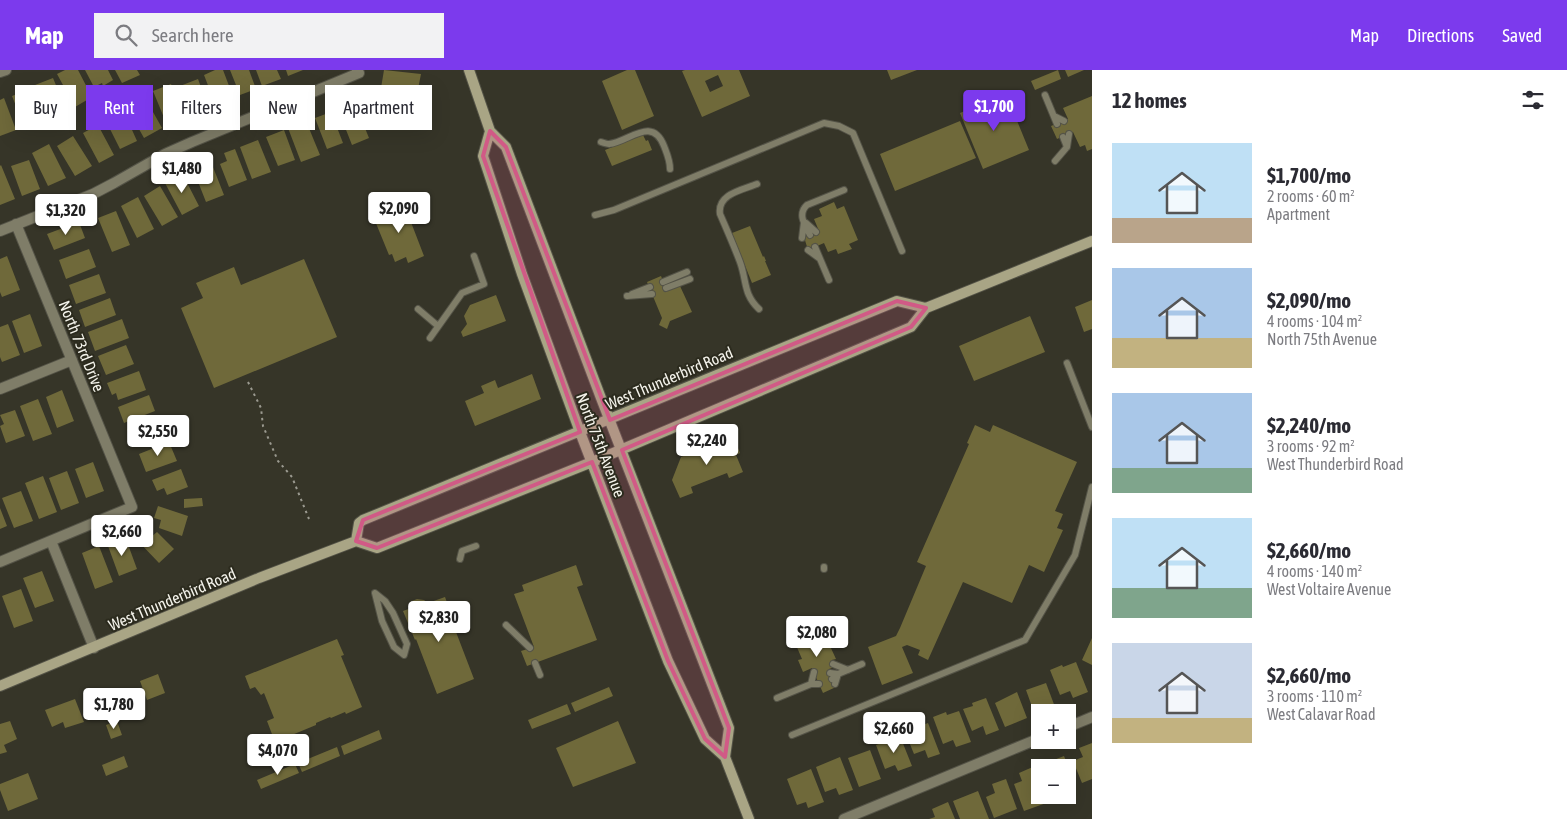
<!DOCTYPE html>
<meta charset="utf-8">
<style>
body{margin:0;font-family:"Asap Condensed",sans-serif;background:#f2f2f3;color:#2b2b33;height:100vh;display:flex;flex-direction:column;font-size:19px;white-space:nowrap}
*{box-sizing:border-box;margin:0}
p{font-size:16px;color:#7c7c81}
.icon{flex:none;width:28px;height:28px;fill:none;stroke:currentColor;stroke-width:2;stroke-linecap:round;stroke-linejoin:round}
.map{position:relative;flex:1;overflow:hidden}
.panel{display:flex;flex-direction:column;background:#fff;width:475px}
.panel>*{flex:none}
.banner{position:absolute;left:15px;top:15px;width:475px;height:45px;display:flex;gap:10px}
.buttons{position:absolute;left:1031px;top:634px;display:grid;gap:10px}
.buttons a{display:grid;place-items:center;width:45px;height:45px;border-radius:0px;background:#fff;box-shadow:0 5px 20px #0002;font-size:25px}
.price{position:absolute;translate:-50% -42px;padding:0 11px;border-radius:5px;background:#fff;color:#222;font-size:16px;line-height:32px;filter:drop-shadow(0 1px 2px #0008)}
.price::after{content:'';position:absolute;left:50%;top:30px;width:15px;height:11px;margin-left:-8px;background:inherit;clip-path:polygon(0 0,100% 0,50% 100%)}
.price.active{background:#7c3aed;color:#fff}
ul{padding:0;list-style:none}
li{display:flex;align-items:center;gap:15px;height:125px;padding:0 20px}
li span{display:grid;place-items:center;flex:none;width:140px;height:100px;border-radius:0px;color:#555}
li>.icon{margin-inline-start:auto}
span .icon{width:60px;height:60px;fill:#fffc;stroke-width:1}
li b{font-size:21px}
h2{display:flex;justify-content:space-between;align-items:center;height:60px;padding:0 20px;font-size:21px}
.tag{padding:0 18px;border-radius:0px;background:#fff;box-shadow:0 5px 20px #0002;font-size:18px;line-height:45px}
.tag.active{background:#7c3aed;color:#fff}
header{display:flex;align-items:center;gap:30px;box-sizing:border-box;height:70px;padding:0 25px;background:#7c3aed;color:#fff}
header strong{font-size:24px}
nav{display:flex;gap:28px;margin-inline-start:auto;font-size:18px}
.search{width:350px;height:45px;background:#f2f2f3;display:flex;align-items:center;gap:12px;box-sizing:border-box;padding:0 18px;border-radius:0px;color:#7c7c81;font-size:19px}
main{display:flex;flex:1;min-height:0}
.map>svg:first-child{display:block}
.building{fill:#6f693a;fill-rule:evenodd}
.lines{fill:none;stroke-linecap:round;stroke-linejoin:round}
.service-casing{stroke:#545347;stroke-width:8}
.minor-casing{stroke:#545347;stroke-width:12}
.secondary-casing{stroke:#545347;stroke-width:12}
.path{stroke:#9b9a90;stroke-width:2;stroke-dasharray:2.5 4;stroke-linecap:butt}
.service{stroke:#7f7d68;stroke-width:6}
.minor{stroke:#7f7d68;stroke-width:10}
.secondary{stroke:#a9a585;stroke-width:10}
.marked{fill:#d15a86;fill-opacity:0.2;stroke:#d15a86;stroke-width:4;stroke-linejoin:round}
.labels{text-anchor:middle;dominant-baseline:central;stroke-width:4;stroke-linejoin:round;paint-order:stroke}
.street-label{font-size:16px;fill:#f4f3eb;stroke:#2c2b1e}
</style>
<header>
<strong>Map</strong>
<div class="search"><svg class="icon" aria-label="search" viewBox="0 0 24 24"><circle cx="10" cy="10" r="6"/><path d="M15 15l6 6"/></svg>Search here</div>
<nav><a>Map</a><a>Directions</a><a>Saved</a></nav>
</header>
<main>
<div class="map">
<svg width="1092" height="749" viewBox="0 0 1092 749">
<rect width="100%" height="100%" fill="#363528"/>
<path class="building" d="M65,0H78L92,27L75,37L57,4Z
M85,0H108L113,10L103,16L102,13L94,17Z
M115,0H137L140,5L122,13Z
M215,0H223L234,29L216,36L204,5Z
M230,0H249L256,19L240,25Z
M256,0H277L281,9L262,16Z
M286,0H303L288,6Z
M384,0L421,4L417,24L381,18Z
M627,0H635L654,46L622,60L602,11Z
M685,0H739L750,26L702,47L682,1ZM718,5L723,16L710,22L705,11Z
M887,0H917L891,10Z
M1058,0L1061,9L1035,20L1031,11Z
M1065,0H1084L1068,7Z
M53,8L65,37L56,41L54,38L46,41L35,15Z
M198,9L209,39L197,43L194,36L188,39L180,16Z
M171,14L184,48L167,55L153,21Z
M30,19L40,44L22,51L12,26Z
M376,22L408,40L399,57L367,40Z
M1006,24L1029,80L983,99L960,43Z
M144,26L162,58L144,68L126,36Z
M1092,26V79L1087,81L1085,75L1080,77L1073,62L1057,69L1051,56L1068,49L1063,38Z
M4,28L16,60L0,66V30Z
M356,36L369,68L352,75L339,42Z
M124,42L137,71L120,79L106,51Z
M331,42L343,73L327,79L315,48Z
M306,51L320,85L301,92L288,58Z
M960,51L976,88L895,121L880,84Z
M98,55L114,85L99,93L83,63Z
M284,60L295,90L278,96L266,67Z
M643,65L646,71L648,70L652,80L612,96L605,80Z
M73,66L92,96L75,106L57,76Z
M258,70L271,102L252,109L240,77Z
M49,74L66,108L48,116L32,83Z
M235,79L247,110L229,117L220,94L227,91L224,83Z
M29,90L40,119L22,126L11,96Z
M211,92L224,125L206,132L193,99Z
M1,95L15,129L0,135V96Z
M182,103L199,136L182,145L165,113Z
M160,116L178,147L162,156L144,126Z
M138,127L154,159L137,168L121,136Z
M834,132L837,139L844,136L858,170L849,174L852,179L838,184L836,179L828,182L824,173L808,180L804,167L819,161L814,149L822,146L819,139Z
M404,134L424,186L408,193L406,187L395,192L392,184L389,185L373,146Z
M116,141L130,175L112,182L98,148Z
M79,152L85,168L54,180L47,164Z
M750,156L763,187L764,186L766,191H765L771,205L752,213L732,163Z
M89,179L96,197L66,209L59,190Z
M7,186L20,220L2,227L0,222V189Z
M304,189L337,267L214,318L181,238L203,228L196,213L234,197L241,215Z
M99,204L106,223L76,234L69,215Z
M661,206L667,221L680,216L692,242L670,251L667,259L659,255L662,248L647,212Z
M496,225L506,251L463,267L461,262L467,254L464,246L470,235Z
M110,228L116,245L85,257L79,240Z
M1092,230V259L1084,262L1075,237Z
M30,244L42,276L24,283L12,251Z
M1030,246L1045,282L974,311L959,276Z
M122,249L129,268L95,281L88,262Z
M8,254L20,285L2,292L0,287V257Z
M126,275L134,294L106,305L98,286Z
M139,301L146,320L118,330L116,323L112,325L107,313Z
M532,304L541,329L475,356L465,331L484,323L481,316L495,310L498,318Z
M62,320L74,351L57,358L46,327Z
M149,325L155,341L124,353L118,337Z
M38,329L52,364L33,371L20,336Z
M15,340L25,366L6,373L0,356L4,354L0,345Z
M162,345L169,364L134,377L127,359Z
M975,355L990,362L993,355L1077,392L1055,441L1063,444L1057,458L1063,460L1044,502L1029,495L1012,533L963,512L928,590L918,585L920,580L907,575L902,577L913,603L882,615L868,577L896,566L900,558L926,496L917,492L969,374L967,373Z
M730,367L733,375L736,373L740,383L736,385L743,402L729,408L727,403L691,417L693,423L680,428L672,410L681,387Z
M169,372L177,391L146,402L139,384Z
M93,392L104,421L86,428L75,399Z
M181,399L188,417L167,425L164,418L157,421L152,410Z
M67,401L79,433L61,440L49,408Z
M43,406L57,442L39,449L25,413Z
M21,421L33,451L14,458L2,428Z
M202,428L203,436L184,438V429Z
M158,436L188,446L182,466L159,458L161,450L154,448Z
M0,438L7,456L0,459Z
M146,462L151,467L157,462L174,479L159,493L137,470Z
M126,469L137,499L119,506L108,476Z
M99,476L113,512L95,519L82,483Z
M576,495L583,515L577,517L597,570L527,596L521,581L534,577L514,524L524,521L522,515Z
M42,501L54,531L35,538L23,508Z
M21,519L33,551L14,558L2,526Z
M445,527L452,546L454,545L461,560L456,562L474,609L437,624L416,569L415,570L403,541L414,537L412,531L417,529L424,530L428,533Z
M818,558L827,577L830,576L836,589L832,590L835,597L829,599L836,617L823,623L812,598L803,602L798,590L802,589L793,568Z
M1092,568V595L1082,590Z
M337,569L344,585L341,586L362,637L346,644L345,642L331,648L330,647L316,653V655L275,672L267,651L274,648L264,623L261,625L255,617L250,619L245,606Z
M1076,592L1088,622L1073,628L1070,621L1060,625L1050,600L1062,595L1063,597Z
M158,604L165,623L147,630L140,611Z
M1046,613L1055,637L1035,645L1026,620Z
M609,617L613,626L575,642L571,633Z
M1017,622L1027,648L1005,657L995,633Z
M986,628L999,660L986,665L983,656L972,661L963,639L973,636L972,633Z
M75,629L84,652L65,658L63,652L52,657L45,640Z
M567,634L571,644L532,659L528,650Z
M959,641L971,672L956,677L953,670L943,674L933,647L946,642L947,645Z
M10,651L17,669L4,675L7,682L0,684V654Z
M117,651L122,665L111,669L106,655Z
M618,651L636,693L573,717L556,678Z
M928,653L940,684L928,688L925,680L914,684L905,662Z
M379,660L382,669L344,685L341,676Z
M900,666L912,696L898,701L895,695L885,699L876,675Z
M1092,673V709L1082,713L1073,691L1083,687L1079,678Z
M337,677L340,686L302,702L298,693Z
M870,680L881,709L859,717L848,688Z
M124,686L128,697L106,706L102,695Z
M1064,686L1075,714L1068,717V698H1042L1041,695Z
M840,687L853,720L839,725L836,718L825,722L816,697Z
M295,694L299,703L261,719L257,710Z
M1035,696L1040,709V725H1046L1049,732L1024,741L1014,714L1022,711L1019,703Z
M811,699L824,732L808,738L806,732L797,735L787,709Z
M28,703L38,729L8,741L0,720V714Z
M1006,709L1017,739L994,748L986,727L995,723L992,714Z
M978,721L989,749H960L953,731Z
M948,732L955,749H929L935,747L932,739Z"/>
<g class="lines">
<defs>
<path id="service" d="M1045,25L1057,54
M1054,46L1064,51
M601,72C604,73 607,74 609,74C629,72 652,45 664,76C667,84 670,90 670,99
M1067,77L1069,64
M1055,91L1067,77L1063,67
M757,114C742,120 717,124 720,144C727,160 734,176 740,192C747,211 743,224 759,239
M595,145L614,140L824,53L839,56L853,63L902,181
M806,153L816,162
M810,165C805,155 797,144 807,135L844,120
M802,168L804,152
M815,177L829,210
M808,180L819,188
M663,212L687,202
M666,218L690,209
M632,224L650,217
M627,226L652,224
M418,239L438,256
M430,268L462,223L484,214L474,186
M1067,293L1092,357
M460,489L462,481L476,476
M824,499V497
M375,523L385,531L393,543L407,574L404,585L394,577L382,551Z
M506,555L530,578
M535,593L540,605
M833,594L848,600
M830,603L838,604L835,614
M832,609L838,604L862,594
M811,614L814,602
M777,628L811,614H819
M792,665L1025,570L1075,485L1092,417"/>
<path id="minor" d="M0,2L6,0
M0,161L93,124L114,113L165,84L192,72L359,3L357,0
M0,319L72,290
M51,471L94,578
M0,492L132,437L16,154
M1068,657L1092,647
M844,749L1040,668"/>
<path id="secondary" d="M469,0L490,61L506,77L601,328L729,658L725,687
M490,61L483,86L522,204L580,362L668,591L705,669L725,687L749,749
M356,471L359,453L363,450L897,231L926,238
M0,616L259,508L356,471L377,478L592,392L911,257L926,238L1092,171"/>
</defs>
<use href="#service" class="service-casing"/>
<use href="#minor" class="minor-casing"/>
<use href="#secondary" class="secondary-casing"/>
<path class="path" d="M248,312L261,338L263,356L278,391L292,407L309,449"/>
<use href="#service" class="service"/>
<use href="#minor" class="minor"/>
<use href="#secondary" class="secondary"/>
</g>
<path class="marked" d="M490,61L506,77L610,350L897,231L926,238L911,257L622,380L729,658L725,687L705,669L668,591L592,392L377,478L356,471L363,450L580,362L483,86Z"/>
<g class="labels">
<g class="street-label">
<text transform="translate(82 276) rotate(68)">North 73rd Drive</text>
<text transform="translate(669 308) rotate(-23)">West Thunderbird Road</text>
<text transform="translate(601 375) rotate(69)">North 75th Avenue</text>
<text transform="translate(172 529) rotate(-23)">West Thunderbird Road</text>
</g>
</g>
</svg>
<div class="buttons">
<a>+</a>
<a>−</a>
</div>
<b class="price active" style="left:994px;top:62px">$1,700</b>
<b class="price" style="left:182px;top:124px">$1,480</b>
<b class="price" style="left:399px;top:164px">$2,090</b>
<b class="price" style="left:66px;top:166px">$1,320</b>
<b class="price" style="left:158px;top:387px">$2,550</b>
<b class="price" style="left:707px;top:396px">$2,240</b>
<b class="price" style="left:122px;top:487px">$2,660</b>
<b class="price" style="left:439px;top:573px">$2,830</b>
<b class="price" style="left:817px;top:588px">$2,080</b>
<b class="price" style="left:114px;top:660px">$1,780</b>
<b class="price" style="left:894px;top:684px">$2,660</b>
<b class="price" style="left:278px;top:706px">$4,070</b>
<div class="banner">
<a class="tag">Buy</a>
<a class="tag active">Rent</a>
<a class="tag">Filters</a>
<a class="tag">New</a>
<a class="tag">Apartment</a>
</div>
</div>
<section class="panel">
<h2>12 homes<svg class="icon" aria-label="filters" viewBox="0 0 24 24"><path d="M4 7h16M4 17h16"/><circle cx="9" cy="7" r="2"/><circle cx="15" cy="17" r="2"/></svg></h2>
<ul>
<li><span style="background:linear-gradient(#bfe0f5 75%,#b9a48a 0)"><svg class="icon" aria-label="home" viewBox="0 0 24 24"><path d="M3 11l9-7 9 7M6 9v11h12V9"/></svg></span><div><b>$1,700/mo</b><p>2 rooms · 60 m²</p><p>Apartment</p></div></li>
<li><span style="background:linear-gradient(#a9c7e8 70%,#c2b280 0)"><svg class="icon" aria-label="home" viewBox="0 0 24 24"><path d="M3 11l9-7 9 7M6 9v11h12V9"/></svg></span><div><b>$2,090/mo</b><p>4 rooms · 104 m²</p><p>North 75th Avenue</p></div></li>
<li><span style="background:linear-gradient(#a9c7e8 75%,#7fa58c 0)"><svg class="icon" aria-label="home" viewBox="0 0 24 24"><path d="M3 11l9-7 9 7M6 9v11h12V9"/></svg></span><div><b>$2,240/mo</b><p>3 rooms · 92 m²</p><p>West Thunderbird Road</p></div></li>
<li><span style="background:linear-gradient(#bfe0f5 70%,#7fa58c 0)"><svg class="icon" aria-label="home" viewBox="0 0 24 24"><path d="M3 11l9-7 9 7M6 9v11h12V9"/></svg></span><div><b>$2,660/mo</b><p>4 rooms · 140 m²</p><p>West Voltaire Avenue</p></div></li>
<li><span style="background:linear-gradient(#c9d6e8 75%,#c2b280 0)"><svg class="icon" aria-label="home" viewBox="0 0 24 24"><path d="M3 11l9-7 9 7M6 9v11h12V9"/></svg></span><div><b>$2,660/mo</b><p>3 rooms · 110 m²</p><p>West Calavar Road</p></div></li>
</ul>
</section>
</main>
